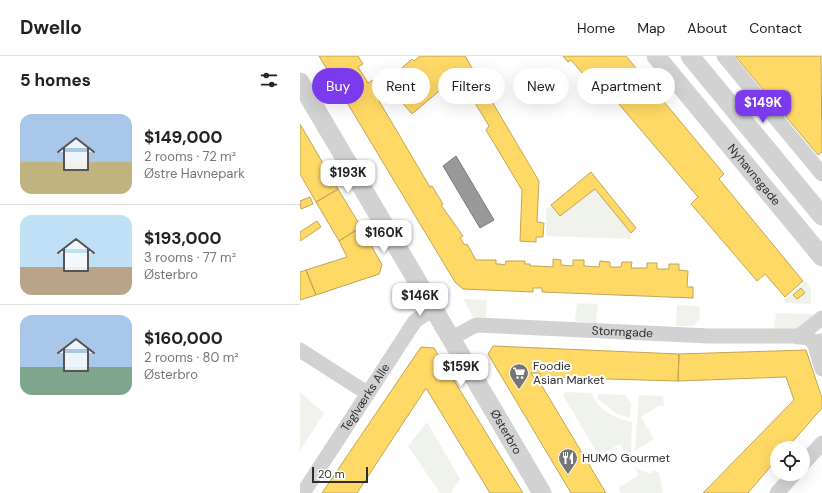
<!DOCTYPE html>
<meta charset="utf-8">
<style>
body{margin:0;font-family:"DM Sans",sans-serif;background:#f2f2f2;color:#202124;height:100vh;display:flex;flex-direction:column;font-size:15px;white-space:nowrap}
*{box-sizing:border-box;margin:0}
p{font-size:13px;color:#757577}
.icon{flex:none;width:22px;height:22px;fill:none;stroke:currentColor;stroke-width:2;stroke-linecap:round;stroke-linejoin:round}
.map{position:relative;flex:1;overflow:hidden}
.sheet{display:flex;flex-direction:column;background:#fff;width:300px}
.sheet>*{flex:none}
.banner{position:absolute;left:12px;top:12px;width:380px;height:36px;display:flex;gap:8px}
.buttons{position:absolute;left:470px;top:385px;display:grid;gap:8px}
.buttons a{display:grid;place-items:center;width:40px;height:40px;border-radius:50%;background:#fff;box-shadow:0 4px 16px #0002;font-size:20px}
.scale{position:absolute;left:12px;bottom:10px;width:56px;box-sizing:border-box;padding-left:4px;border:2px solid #2d2d2d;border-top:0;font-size:11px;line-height:14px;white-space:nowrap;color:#2d2d2d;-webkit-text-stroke:3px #fff;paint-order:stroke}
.price{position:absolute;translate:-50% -34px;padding:0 9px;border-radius:8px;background:#fff;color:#222;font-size:13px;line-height:26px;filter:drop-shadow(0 1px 2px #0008)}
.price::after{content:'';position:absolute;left:50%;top:24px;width:12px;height:9px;margin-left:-6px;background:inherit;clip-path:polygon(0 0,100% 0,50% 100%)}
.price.selected{background:#7c3aed;color:#fff}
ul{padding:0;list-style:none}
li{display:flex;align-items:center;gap:12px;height:100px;padding:0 20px}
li+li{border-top:1px solid #e0e0e0}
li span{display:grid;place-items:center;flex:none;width:112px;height:80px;border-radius:12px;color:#555}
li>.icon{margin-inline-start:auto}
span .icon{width:48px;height:48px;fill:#fffc;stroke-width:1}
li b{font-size:17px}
h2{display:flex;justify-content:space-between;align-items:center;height:48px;padding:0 20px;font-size:17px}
.pill{padding:0 14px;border-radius:18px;background:#fff;box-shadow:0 4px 16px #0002;font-size:14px;line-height:36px}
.pill.selected{background:#7c3aed;color:#fff}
header{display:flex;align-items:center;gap:24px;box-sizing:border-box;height:56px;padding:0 20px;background:#fff;border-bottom:1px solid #e0e0e0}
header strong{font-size:19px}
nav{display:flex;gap:22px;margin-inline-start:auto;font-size:14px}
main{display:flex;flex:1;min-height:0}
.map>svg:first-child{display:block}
.green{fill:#f0f3eb}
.homes{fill:#ffd966;stroke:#c0a555}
.industry{fill:#999;stroke:#797979}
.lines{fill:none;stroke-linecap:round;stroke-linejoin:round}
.minor{stroke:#d2d2d2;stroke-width:15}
.tertiary{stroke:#d2d2d2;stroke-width:19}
.labels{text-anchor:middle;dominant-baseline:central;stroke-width:4;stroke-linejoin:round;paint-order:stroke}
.street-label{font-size:12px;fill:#2d2d2d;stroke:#fff}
.poi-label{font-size:12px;fill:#2d2d2d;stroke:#fff;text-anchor:start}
</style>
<header>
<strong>Dwello</strong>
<nav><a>Home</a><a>Map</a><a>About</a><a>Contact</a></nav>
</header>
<main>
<section class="sheet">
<h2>5 homes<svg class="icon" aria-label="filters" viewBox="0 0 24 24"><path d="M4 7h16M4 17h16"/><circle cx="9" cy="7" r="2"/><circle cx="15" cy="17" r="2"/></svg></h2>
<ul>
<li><span style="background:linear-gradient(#a9c7e8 60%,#c2b280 0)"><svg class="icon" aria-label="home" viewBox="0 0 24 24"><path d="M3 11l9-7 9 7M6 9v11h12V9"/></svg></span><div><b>$149,000</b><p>2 rooms · 72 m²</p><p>Østre Havnepark</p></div></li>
<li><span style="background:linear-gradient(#bfe0f5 65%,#b9a48a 0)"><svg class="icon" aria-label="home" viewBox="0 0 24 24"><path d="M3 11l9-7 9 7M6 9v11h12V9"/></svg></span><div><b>$193,000</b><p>3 rooms · 77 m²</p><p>Østerbro</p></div></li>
<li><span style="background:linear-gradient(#a9c7e8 65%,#7fa58c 0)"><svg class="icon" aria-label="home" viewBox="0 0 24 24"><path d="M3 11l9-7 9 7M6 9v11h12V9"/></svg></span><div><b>$160,000</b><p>2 rooms · 80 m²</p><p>Østerbro</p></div></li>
</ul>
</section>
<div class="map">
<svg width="522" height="437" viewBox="0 0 522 437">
<rect width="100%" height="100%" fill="#fff"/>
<path class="green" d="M295,133L331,177V183L246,180V153L251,149L260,160Z
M506,225L511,234V248L486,247L484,244Z
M163,243L187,244L186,262L173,261Z
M277,247L298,248L296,267L275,265Z
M377,249L399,250L400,261L394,270H376Z
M476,257L513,258C506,274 488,275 474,275Z
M0,336L24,357L0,395Z
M265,336L292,337C296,353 316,363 332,366L331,396L326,399L320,388L299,400L263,339Z
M298,338L325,339L331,347L330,362L317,358L298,343Z
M339,339L363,340L364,350H359L341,361L354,383L335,395Z
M127,366L160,423L151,437H140L108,390Z
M335,412L351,418L352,414L359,416L363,437H321L318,432L339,419Z"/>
<path class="homes" d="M19,0H58L63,8L58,11L68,27L73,24L84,43L79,45L130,131L132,130L143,148L141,149L163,180L160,182L165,189L167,188L176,204H196V208H200L205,209L206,205H225V208H230V210H237L253,211V203L261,204V209L273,210V204H284V210L299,211L300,205L310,206V211H321L322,206H332L331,212H347V207H357V213H369V208H379V214L388,215L387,231H393V242L242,236V232H233V236L163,233L155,226Z
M120,0H165L239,125L237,166L244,167L243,181H236V186L220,185L222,134L186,74L189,70L158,19L112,58L85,27L112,3L114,5Z
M263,0H326L424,118L419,123L503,225L485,241L465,218L457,225L391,148L398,141L295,20L289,25L271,4L268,6Z
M435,0H521L522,96L518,99Z
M0,68L38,133L16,146L0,118Z
M291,116L336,172L331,177L295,133L260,160L251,149Z
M38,133L61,171L39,185L16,146Z
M10,141L13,148L1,153L0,145Z
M17,165L21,171L0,185V176Z
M61,171L82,209L79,218L16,239L6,214L47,201L39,185Z
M6,214L16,239L0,244V216Z
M501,232L505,237L497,243L493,239Z
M193,290L379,298L378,325L240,321V317H231L237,327L239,325L306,437H271L188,298Z
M121,291L134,292L223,437H190L126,332L57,437H22Z
M506,294L522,342V352L487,392H477V403L448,437H403L494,344L486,321L378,325L379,298Z"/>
<path class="industry" d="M156,100L194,164L180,172L143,110Z"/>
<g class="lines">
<g class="minor">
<path d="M424,0L522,118"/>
<path d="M498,281L522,262"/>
<path id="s1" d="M150,283L176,269L409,280H496L508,282L514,286L522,285"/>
<path d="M514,286L522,313"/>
<path d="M0,294L67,337"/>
<path d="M503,408L522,387"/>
<path id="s2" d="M3,437L115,265L133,253"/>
<path d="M477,437L494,418"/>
</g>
<g class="tertiary">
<path id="s3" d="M356,0L522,201"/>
<path d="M390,0L522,160"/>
<path id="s4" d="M0,26L242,437"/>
</g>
</g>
<defs>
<symbol id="supermarket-pin" viewBox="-11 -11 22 30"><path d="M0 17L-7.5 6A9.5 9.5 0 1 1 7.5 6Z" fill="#767676" stroke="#fff"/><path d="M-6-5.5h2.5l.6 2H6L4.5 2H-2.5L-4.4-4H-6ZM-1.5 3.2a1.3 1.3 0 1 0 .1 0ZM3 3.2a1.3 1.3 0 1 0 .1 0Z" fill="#fff"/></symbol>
<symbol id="restaurant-pin" viewBox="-11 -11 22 30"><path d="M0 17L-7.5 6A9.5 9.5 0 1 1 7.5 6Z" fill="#767676" stroke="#fff"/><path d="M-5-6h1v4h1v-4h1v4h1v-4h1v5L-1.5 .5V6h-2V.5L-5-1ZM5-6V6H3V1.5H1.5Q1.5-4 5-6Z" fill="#fff"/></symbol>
</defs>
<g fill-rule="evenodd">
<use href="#supermarket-pin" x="208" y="306" width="22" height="30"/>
<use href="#restaurant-pin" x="257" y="391" width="22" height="30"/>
</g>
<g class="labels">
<g class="street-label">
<text stroke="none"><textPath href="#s3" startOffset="154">Nyhavnsgade</textPath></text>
<text stroke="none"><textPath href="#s1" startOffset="176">Stormgade</textPath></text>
<text stroke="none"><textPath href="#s2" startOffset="114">Teglværks Alle</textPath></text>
<text stroke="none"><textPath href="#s4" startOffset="406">Østerbro</textPath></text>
</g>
<g class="poi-label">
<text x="233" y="310">Foodie<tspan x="233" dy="14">Asian Market</tspan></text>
<text x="282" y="402">HUMO Gourmet</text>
</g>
</g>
</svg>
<div class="buttons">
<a><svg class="icon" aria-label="locate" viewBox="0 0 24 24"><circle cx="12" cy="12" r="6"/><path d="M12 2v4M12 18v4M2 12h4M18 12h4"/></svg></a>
</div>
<div class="scale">20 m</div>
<b class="price selected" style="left:463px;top:68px">$149K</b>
<b class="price" style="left:48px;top:138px">$193K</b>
<b class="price" style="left:84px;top:198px">$160K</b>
<b class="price" style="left:120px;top:261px">$146K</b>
<b class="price" style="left:161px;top:332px">$159K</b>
<div class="banner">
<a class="pill selected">Buy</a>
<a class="pill">Rent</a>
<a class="pill">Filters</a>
<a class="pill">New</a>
<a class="pill">Apartment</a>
</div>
</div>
</main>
